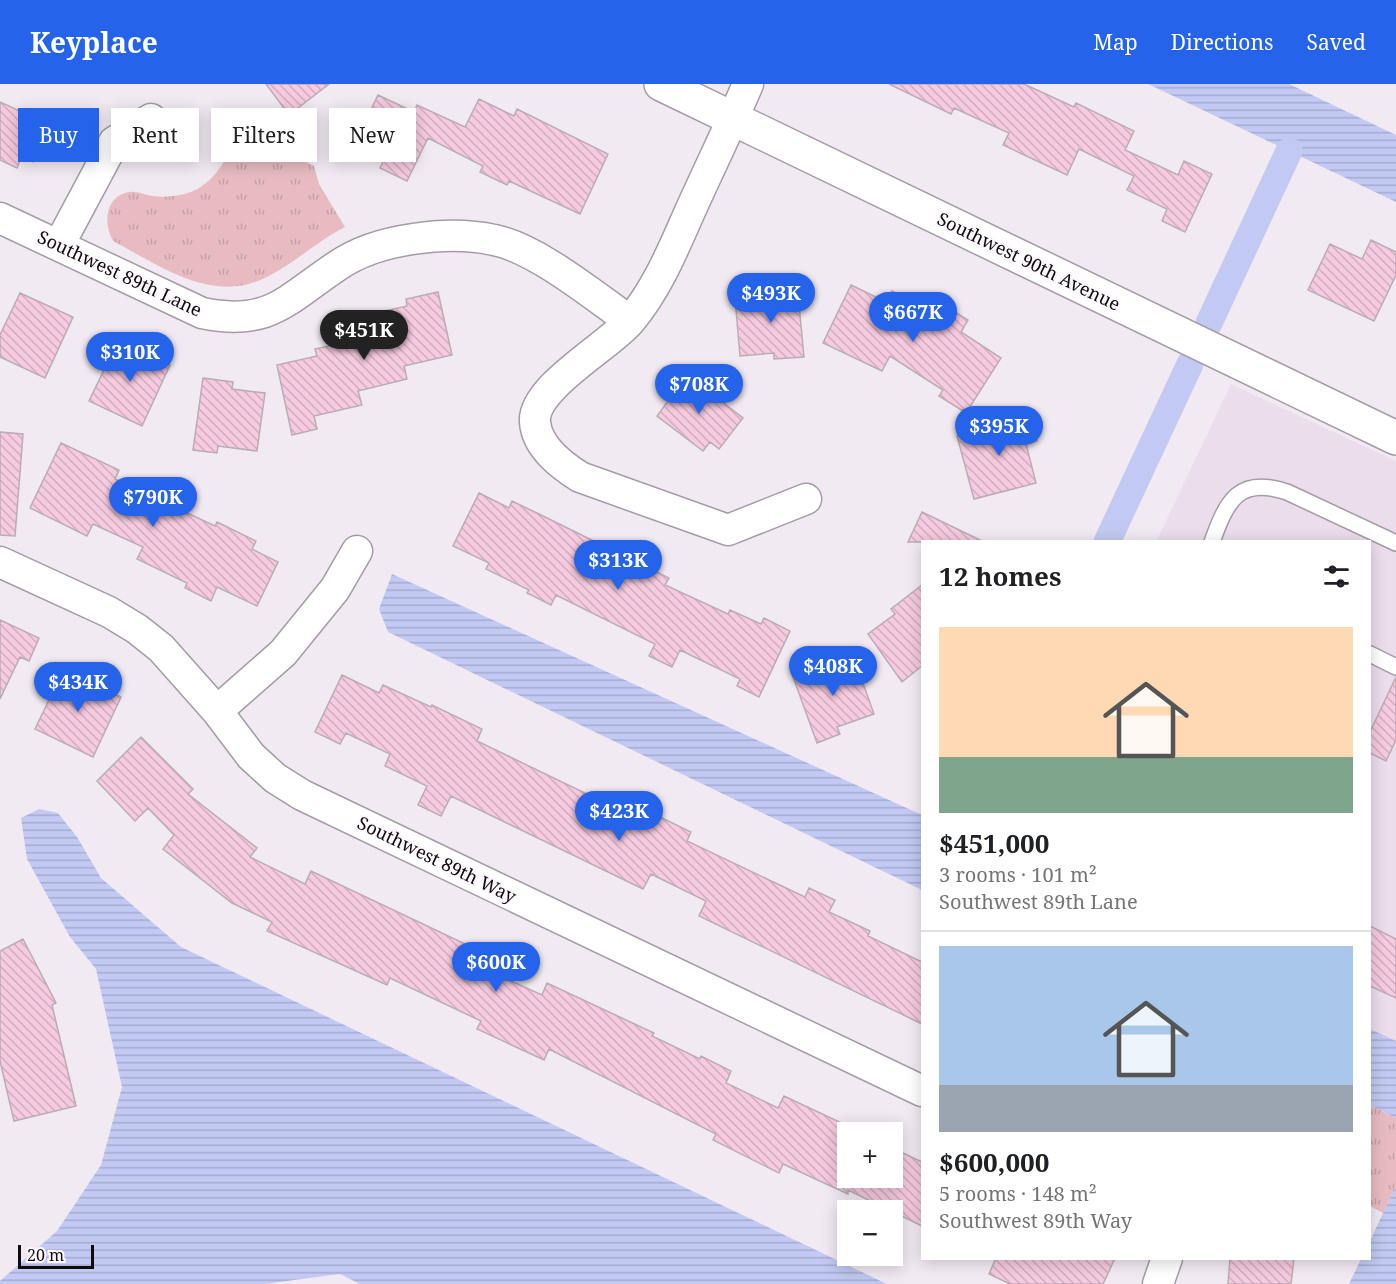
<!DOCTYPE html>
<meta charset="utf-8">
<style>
body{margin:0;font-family:"Noto Serif",serif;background:#f2f2f2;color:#202124;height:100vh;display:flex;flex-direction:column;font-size:22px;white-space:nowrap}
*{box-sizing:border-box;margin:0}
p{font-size:20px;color:#757577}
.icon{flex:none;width:33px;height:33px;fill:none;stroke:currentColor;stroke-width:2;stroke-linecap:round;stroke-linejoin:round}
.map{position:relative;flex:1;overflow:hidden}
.panel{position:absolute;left:921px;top:456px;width:450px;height:720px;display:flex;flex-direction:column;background:#fff;border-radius:0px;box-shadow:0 3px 15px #0003}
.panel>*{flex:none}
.hud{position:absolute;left:18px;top:24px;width:570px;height:54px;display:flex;gap:12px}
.tools{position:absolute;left:837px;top:1038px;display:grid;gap:12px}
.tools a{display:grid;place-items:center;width:66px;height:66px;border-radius:0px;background:#fff;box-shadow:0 3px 15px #0003;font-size:30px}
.scale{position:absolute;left:18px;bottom:15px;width:76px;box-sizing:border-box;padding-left:6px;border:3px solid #0f0c0f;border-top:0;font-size:16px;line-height:21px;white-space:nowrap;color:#0f0c0f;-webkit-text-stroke:4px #fef9fe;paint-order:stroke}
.price{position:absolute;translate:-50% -51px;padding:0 14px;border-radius:21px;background:#2563eb;color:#fff;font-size:20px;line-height:39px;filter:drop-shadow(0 2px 3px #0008)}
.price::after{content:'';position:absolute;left:50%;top:36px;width:18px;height:14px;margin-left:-9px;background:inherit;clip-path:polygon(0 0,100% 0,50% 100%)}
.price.on{background:#222;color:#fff}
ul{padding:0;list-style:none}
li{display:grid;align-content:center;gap:12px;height:318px;padding:0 18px}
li+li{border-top:2px solid #e0e0e0}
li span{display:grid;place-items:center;height:186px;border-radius:0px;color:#555}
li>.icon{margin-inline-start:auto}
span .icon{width:108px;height:108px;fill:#fffc;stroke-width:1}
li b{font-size:26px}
h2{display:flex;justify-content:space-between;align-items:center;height:72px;padding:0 18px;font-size:26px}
.chip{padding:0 21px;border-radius:0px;background:#fff;box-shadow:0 3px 15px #0003;font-size:21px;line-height:54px}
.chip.on{background:#2563eb;color:#fff}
header{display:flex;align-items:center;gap:36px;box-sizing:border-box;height:84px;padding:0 30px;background:#2563eb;color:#fff}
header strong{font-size:28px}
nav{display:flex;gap:33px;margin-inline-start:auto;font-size:21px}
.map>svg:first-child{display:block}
.built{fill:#ebddec}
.park{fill:url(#park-tufts)}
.water{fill:url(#water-rules)}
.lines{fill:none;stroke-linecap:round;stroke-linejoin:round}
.canal{stroke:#c2c9f2;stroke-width:27}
.building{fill:url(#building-back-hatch);stroke:#b9adb3;stroke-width:1.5}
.service-casing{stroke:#a49ca5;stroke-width:18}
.minor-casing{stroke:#a49ca5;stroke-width:33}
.tertiary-casing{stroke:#a49ca5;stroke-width:36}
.service{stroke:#fff;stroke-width:15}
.minor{stroke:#fff;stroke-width:30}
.tertiary{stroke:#fff;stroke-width:33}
.labels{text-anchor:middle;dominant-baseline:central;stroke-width:5;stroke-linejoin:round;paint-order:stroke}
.street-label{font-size:18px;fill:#0f0c0f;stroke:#fef9fe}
</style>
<header>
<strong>Keyplace</strong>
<nav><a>Map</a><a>Directions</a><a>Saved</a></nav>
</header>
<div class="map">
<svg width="1396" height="1200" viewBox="0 0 1396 1200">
<defs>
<pattern id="park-tufts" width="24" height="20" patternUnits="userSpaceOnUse" patternTransform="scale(1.5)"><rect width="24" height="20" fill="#e8bbc1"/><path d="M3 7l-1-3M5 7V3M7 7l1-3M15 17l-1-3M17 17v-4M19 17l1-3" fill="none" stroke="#c6a0a5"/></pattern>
<pattern id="water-rules" width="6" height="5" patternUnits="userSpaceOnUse" patternTransform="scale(1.5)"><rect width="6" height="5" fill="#c2c9f2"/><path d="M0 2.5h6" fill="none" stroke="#a6abce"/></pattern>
<pattern id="building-back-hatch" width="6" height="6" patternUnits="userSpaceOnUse" patternTransform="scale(1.5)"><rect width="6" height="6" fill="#f6cae0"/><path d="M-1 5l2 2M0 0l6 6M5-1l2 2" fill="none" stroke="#d2acbf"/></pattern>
</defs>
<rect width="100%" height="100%" fill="#f2eaf3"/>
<path class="built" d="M1231,300L1396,377V969L1370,956V458H1156Z"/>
<path class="park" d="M239,44L314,82L319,100L345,143C317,157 295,179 267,193C214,221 160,182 113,157C103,140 105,112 129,108C137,107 145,111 152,112C168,114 188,112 202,102C222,88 231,66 239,44Z
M1370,1021L1396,1034V1101L1383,1129L1370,1122Z"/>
<path class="water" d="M1148,0H1289L1396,51V118Z
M392,490L922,731V806L388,548L379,525Z
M39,725L58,729L77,753L101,794L181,863L887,1200H360L340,1190L264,1200H0V1197L57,1147L101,1081L122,1003L96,885L70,853L27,775L21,734Z
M1370,945L1396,957V1034L1370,1021Z
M1396,1101V1200H1349L1361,1175L1370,1174V1157Z"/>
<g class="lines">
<path class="canal" d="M1209,239L1289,67
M1107,458L1190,280"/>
</g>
<path class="building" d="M266,0H329L289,31Z
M889,0H1024L1074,23L1076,19L1134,47L1125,66L1178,91L1184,77L1212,90L1185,148L1162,137L1167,125L1127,106L1134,92L1079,65L1067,91L1003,61L1009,49L954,24L951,30Z
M378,11L414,28L417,21L465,43L479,15L514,32L517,25L608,70L580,130L509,97L507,101L480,88L483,82L428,54L407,97L380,84L383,78L353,63Z
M0,18L50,41L33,78L22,72L17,84L0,76Z
M1371,156L1396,168V191L1374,237L1308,206L1330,160L1362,175Z
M797,200L804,273L774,275V269L740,272L735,214L774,210V202Z
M851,201L886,218L892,207L941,232L947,223L968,236L961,248L1001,274L966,329L939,312L943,306L890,272L882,287L823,259Z
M438,208L452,271L404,282L407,295L358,307L362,321L314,332L317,345L292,351L277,281L317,272L315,265L372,252L367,231L407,222L406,215Z
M20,209L73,233L45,294L0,273V251Z
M118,257L170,281L142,342L89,317Z
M687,291L743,334L719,365L710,358L703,367L657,332Z
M203,294L233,298L232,305L265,309L257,367L218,362L217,369L193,366Z
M1030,332L1037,357L1026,360L1036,399L974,415L957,352Z
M0,348L23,350L15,452L0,451Z
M61,359L119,386L115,395L215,442L217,438L256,457L252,465L278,478L257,522L217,503L211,517L185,504L187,499L137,475L143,463L93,440L87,452L30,424Z
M479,409L509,424L512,417L539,430L669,494L665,501L728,530L730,526L761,540L764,534L790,547L759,613L737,602L740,595L680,566L672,583L649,572L655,560L556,511L551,521L527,509L529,506L486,485L489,479L453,462Z
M922,428L984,458H908Z
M922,501V582L902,598L868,550L895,530L891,525Z
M0,536L39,554L29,577L20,573L0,615Z
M854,574L874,630L837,643L840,650L817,659L792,590L820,580L822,586Z
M64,585L121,613L93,673L35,645Z
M342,591L379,609L383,601L431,623L432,621L482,645L477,657L647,739L652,729L691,748L687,757L805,813L809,804L835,816L829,828L870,847L868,852L922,878V940L699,832L706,817L651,790L643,805L451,712L441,732L418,721L427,702L385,682L390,670L346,649L340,660L315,648Z
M1396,593V656L1386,677L1370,669V648Z
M141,653L193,705L188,710L257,764L250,773L305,800L311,787L495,874L489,887L542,911L547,899L654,949L652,952L700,975L701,972L731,987L726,999L778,1024L784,1012L848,1042V1094H892V1087L901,1068L922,1078V1142L848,1106V1110L783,1080L779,1089L713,1056L716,1050L549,965L544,976L477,945L481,937L390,894L387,901L267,847L272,838L232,819L163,765L174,751L148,724L135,737L97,697Z
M1370,842L1396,855V914L1370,902Z
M23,855L56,919L52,921L76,1022L14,1037L0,977V867Z
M996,1174H1115L1103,1200H1010L989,1190Z
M1230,1174H1294L1291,1200H1228Z"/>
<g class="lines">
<defs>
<path id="service" d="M1212,458C1227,416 1239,392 1287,408L1396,459
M1370,570L1396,583"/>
<path id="minor" d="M748,0C730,42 710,83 691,125C674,163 658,204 630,237C609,262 532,304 535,338C537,363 561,381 580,393L728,446L806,415
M0,134L202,229C269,243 286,216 337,182C360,166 385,159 413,155C439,151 467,150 494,156C536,164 594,212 630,237
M59,161L114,58L151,35
M0,478L109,528L137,545L161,564L217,627L251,672L275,694L302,711L922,1007
M217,627L283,569L335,505L357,467
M1158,1200L1167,1174"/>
<path id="tertiary" d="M661,0L1396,354"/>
</defs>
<use href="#service" class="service-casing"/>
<use href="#minor" class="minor-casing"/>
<use href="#tertiary" class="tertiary-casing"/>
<use href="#service" class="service"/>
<use href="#minor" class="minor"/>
<use href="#tertiary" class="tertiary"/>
</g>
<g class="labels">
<g class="street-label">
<text transform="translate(1029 177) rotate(26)">Southwest 90th Avenue</text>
<text transform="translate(120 189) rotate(25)">Southwest 89th Lane</text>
<text transform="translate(437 775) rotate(26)">Southwest 89th Way</text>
</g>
</g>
</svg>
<div class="tools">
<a>+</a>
<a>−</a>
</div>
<div class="scale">20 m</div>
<b class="price" style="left:771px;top:240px">$493K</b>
<b class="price" style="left:913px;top:259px">$667K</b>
<b class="price on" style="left:364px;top:277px">$451K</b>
<b class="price" style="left:130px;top:299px">$310K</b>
<b class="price" style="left:699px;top:331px">$708K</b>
<b class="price" style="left:999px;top:373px">$395K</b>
<b class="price" style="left:153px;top:444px">$790K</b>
<b class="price" style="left:618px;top:507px">$313K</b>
<b class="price" style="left:833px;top:613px">$408K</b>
<b class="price" style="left:78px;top:629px">$434K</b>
<b class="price" style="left:619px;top:758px">$423K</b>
<b class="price" style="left:496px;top:909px">$600K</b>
<div class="hud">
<a class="chip on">Buy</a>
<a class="chip">Rent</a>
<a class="chip">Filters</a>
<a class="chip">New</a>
</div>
<section class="panel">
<h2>12 homes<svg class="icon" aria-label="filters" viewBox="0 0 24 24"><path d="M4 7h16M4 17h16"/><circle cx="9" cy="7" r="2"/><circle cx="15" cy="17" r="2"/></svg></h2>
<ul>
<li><span style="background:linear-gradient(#ffd9b3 70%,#7fa58c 0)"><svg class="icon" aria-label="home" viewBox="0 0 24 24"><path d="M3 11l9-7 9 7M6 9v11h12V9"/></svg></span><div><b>$451,000</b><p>3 rooms · 101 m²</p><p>Southwest 89th Lane</p></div></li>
<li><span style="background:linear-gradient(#a9c7e8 75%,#9aa5b1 0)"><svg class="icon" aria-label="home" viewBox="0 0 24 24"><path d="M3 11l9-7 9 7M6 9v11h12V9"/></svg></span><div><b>$600,000</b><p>5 rooms · 148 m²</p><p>Southwest 89th Way</p></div></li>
</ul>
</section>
</div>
